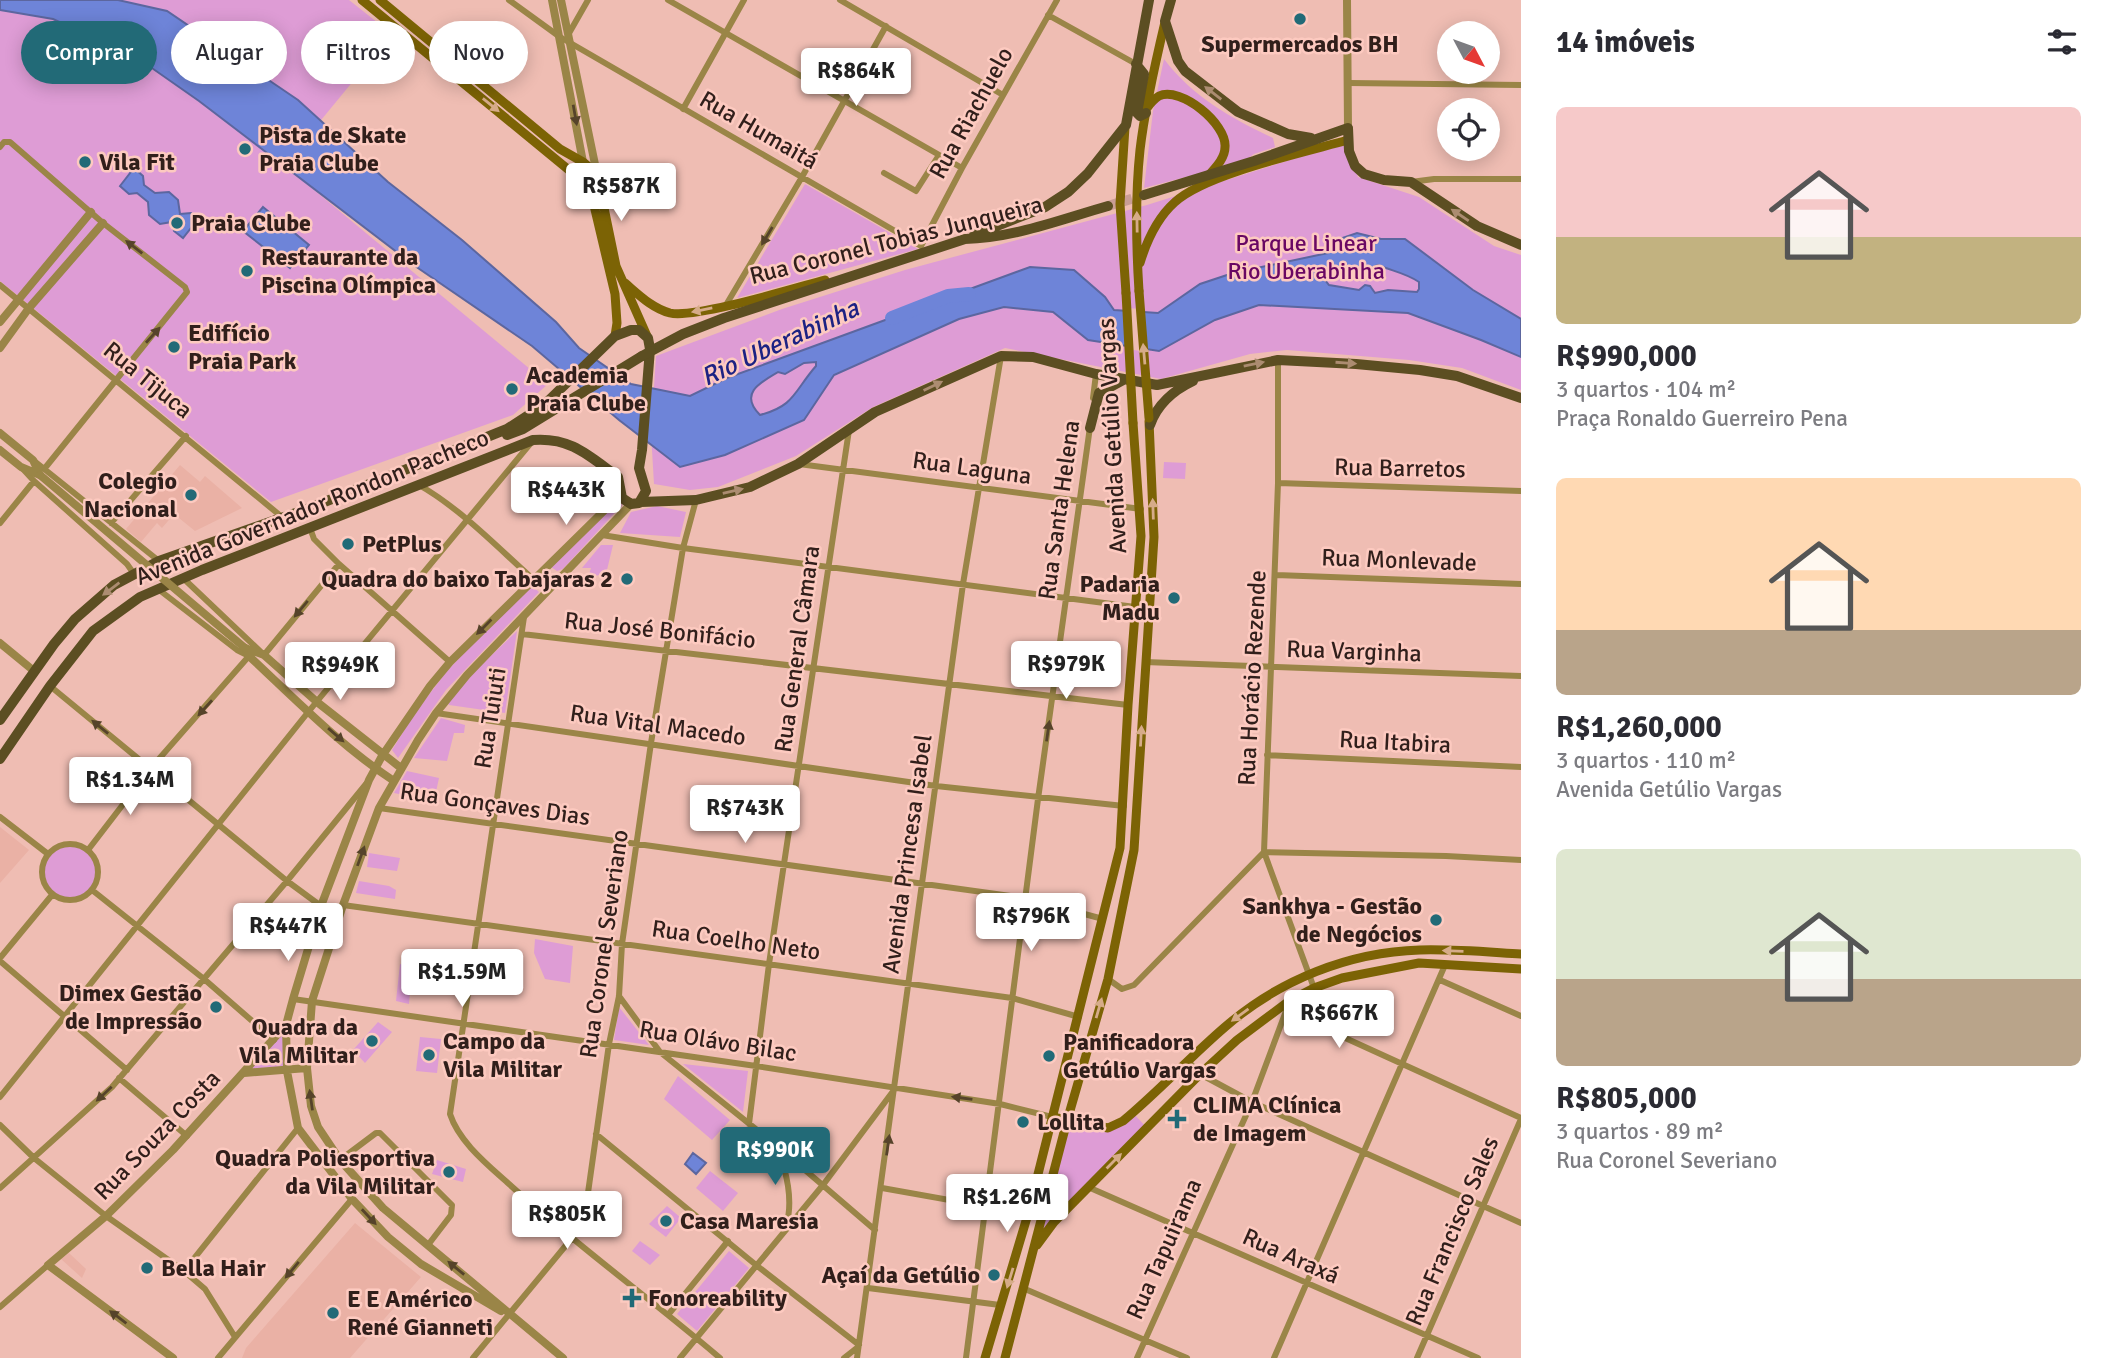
<!DOCTYPE html>
<html lang="pt">
<meta charset="utf-8">
<style>
body{margin:0;font-family:Signika,sans-serif;background:#f7f7f7;color:#2b2b33;height:100vh;display:flex;flex-direction:column;font-size:26px;white-space:nowrap}
*{box-sizing:border-box;margin:0}
p{font-size:23px;color:#7c7c81}
.icon{flex:none;width:38px;height:38px;fill:none;stroke:currentColor;stroke-width:2;stroke-linecap:round;stroke-linejoin:round}
.map{position:relative;flex:1;overflow:hidden}
.sheet{display:flex;flex-direction:column;background:#fff;width:595px}
.sheet>*{flex:none}
.top-card{position:absolute;left:21px;top:21px;width:665px;height:63px;display:flex;gap:14px}
.needle{width:46px;rotate:131deg}
.controls{position:absolute;left:1437px;top:21px;display:grid;gap:14px}
.controls a{display:grid;place-items:center;width:63px;height:63px;border-radius:50%;background:#fff;box-shadow:0 4px 18px #0003;font-size:35px}
.price{position:absolute;translate:-50% -60px;padding:0 16px;border-radius:7px;background:#fff;color:#222;font-size:23px;line-height:46px;filter:drop-shadow(0 2px 4px #0008)}
.price::after{content:'';position:absolute;left:50%;top:42px;width:21px;height:16px;margin-left:-10px;background:inherit;clip-path:polygon(0 0,100% 0,50% 100%)}
.price.on{background:#226a77;color:#fff}
ul{padding:0;list-style:none}
li{display:grid;align-content:center;gap:14px;height:371px;padding:0 35px}
li span{display:grid;place-items:center;height:217px;border-radius:10px;color:#555}
li>.icon{margin-inline-start:auto}
span .icon{width:126px;height:126px;fill:#fffc;stroke-width:1}
li b{font-size:30px}
h2{display:flex;justify-content:space-between;align-items:center;height:84px;padding:0 35px;font-size:30px}
.tag{padding:0 24px;border-radius:32px;background:#fff;box-shadow:0 4px 18px #0003;font-size:24px;line-height:63px}
.tag.on{background:#226a77;color:#fff}
main{display:flex;flex:1;min-height:0}
.map>svg:first-child{display:block}
.built{fill:#eab1a5}
.green{fill:#de9cd5}
.water{fill:#6e84d8;stroke:#5c669f;stroke-width:2;fill-rule:evenodd}
.pier{fill:#efbdb3}
.lines{fill:none;stroke-linecap:round;stroke-linejoin:round}
.river{stroke:#6e84d8;stroke-width:14}
.primary-tunnel{stroke:#c99d95;stroke-width:10;stroke-dasharray:10 5;stroke-linecap:butt}
.minor{stroke:#9a8547;stroke-width:6}
.tertiary{stroke:#9a8547;stroke-width:8}
.secondary{stroke:#7c6305;stroke-width:9}
.primary{stroke:#5c4e22;stroke-width:10}
.tertiary-bridge{stroke:#9a8547;stroke-width:8}
.secondary-bridge{stroke:#7c6305;stroke-width:9}
.primary-bridge{stroke:#5c4e22;stroke-width:10}
.oneway{fill:#ac8c71}
.oneway2{fill:#d6ab88}
.oneway3{fill:#56432a}
.poi-dot{fill:#226a77;stroke:#fdcac0;stroke-width:2.5}
.labels{text-anchor:middle;dominant-baseline:central;stroke-width:5;stroke-linejoin:round;paint-order:stroke}
.poi-label{font-size:24px;font-weight:bold;fill:#311f1b;stroke:#fdcac0;text-anchor:start}
.street-label{font-size:24px;fill:#311f1b;stroke:#fdcac0}
.park-label{font-size:24px;fill:#690763;stroke:#fdcac0}
.water-label{font-size:26px;font-style:italic;fill:#1d2283;stroke:#fdcac0}
</style>
<main>
<div class="map">
<svg width="1521" height="1358" viewBox="0 0 1521 1358">
<rect width="100%" height="100%" fill="#efbdb3"/>
<path class="built" d="M180,465L200,482L205,476L242,508L195,531L174,514L162,528L157,523L141,542L126,529Z
M0,827L29,850L0,883Z
M355,1223L421,1277L350,1358H242L246,1348Z
M69,1253L86,1269L82,1278L61,1259Z"/>
<path class="green" d="M0,0H349L392,34L284,165L548,384L513,415L271,502L0,281Z
M1164,59C1193,97 1231,118 1273,138L1275,147L1254,154L1243,162L1144,188L1153,111Z
M1344,143L1358,177L1419,197L1494,246L1521,255V390L1462,368L1409,360L1287,350L1250,354L1161,379L1005,348L873,407L796,456L718,487L690,490L654,484L651,433L656,356L782,309L905,270L1147,205Z
M805,184L918,249L737,298Z
M1164,462L1186,463L1185,479L1163,478Z
M619,499L622,505L563,569L557,571L551,567Z
M657,506L686,512L680,537L620,533L631,512Z
M601,545H613L606,574L588,577L591,568H582Z
M530,584L539,592L446,690L398,758L392,750L415,713L447,671Z
M517,631L505,713L449,705L448,703L477,669Z
M441,718L465,725L464,733H454L447,761L414,758Z
M407,771L439,778L434,801L394,793Z
M42 872a28 28 0 1 1 56 0a28 28 0 1 1-56 0Z
M369,853L400,858L397,871L367,867Z
M359,881L389,886L396,890L395,899L356,893Z
M535,939L573,946L570,983L545,979L534,953Z
M400,964L412,967L409,1004L396,1001Z
M619,1007L649,1045L614,1040Z
M378,1022L392,1032L365,1063L353,1050Z
M284,1030L285,1070L248,1072Z
M420,1037L441,1039L437,1073L416,1071Z
M683,1064L748,1071L743,1112Z
M678,1076L730,1120L712,1140L664,1099Z
M1133,1113L1147,1128L1035,1247L1067,1121L1108,1128Z
M437,1160L466,1169L463,1182L432,1174Z
M710,1171L738,1193L723,1211L696,1188Z
M667,1206L681,1218L666,1237L649,1224Z
M640,1241L660,1255L650,1265L632,1251Z
M729,1251L749,1268L697,1331L677,1314Z"/>
<path class="water" d="M0,0H118L167,11L298,100L388,182L462,240L556,322L579,348L631,384L690,396L727,378L1030,267L1074,270L1105,297L1114,310L1158,313L1200,284L1233,273L1328,253L1342,238L1357,233L1381,239H1405L1473,290L1521,319V357L1481,340L1408,313L1259,305L1215,320L1159,351L1088,340L1053,312L1004,307L959,319L834,375L804,420L725,455L680,467L619,420L532,346L415,266L199,101L139,59L53,19L0,10ZM1378,265C1392,271 1406,273 1419,282V289L1417,292L1388,290L1375,293L1370,286L1365,285L1359,290L1329,285L1325,280L1355,267C1364,273 1369,268 1378,265ZM816,362V366C794,391 795,406 760,415C739,394 759,383 778,372L785,374L804,363Z
M134,168L143,176L144,185L155,193L169,192L178,200L180,214L191,213L198,219L183,238L174,231L172,222L160,224L149,215L148,202L137,193L129,194L120,186Z
M263,207L309,245L290,268L243,231Z
M693,1153L706,1163L696,1174L685,1164Z"/>
<path class="pier" d="M1126,308L1143,309L1146,352L1128,349Z"/>
<g class="lines">
<path class="river" d="M892,318L948,296L969,294"/>
<path class="primary-tunnel" d="M1108,206L1144,195"/>
<path class="minor" d="M509,0L560,37L921,246
M668,0L962,168
M840,0L1003,95
M1048,15L1136,64
M568,35L588,0
M1349,83L1521,85
M683,109L744,0
M0,147L4,142H10L103,223L185,287L187,292L45,468
M884,173L916,191L939,155
M1411,182L1434,179H1521
M921,246L962,168L1057,0
M0,285L282,517
M726,305L802,177L886,26
M1278,360V483L1264,852L1314,988
M1093,398L1096,374
M33,460L159,561
M799,464L1141,509
M22,468L34,481L127,564L134,574
M1278,483L1521,491
M419,485C461,509 496,546 533,579
M0,523L34,481
M111,523L186,436
M310,528L314,539L339,564L450,662
M602,535L683,548L1135,607
M1276,575L1521,584
M183,578L264,655L339,564
M524,617L450,1114C459,1142 488,1165 509,1184C576,1245 651,1299 720,1358
M522,634L1128,705
M1145,662L1521,676
M50,686L287,881L321,906
M436,713L936,786L1124,806
M1267,755L1521,767
M379,808L1025,898L1103,919
M0,817L48,854
M42 872a28 28 0 1 1 56 0a28 28 0 1 1-56 0Z
M88,850L151,768L249,656L237,650L158,589
M92,890L204,979L274,1040
M343,905L1012,998L1079,1017
M0,958L52,895
M0,961L127,1070
M1108,979L1122,989L1134,985L1264,852L1446,856L1521,860
M1440,980L1521,1016
M619,996L660,1052L777,1146L875,1230
M293,999L756,1066L1000,1104L1052,1117
M1286,1011L1521,1118
M1188,1061L1200,1074L1252,1102L1521,1223
M119,1078L187,1136
M0,1097L309,711L530,444
M749,1124L769,964L849,430
M0,1125L34,1158L106,1216L184,1271L205,1289L235,1337
M596,1134L756,1265L859,1345
M778,1147C786,1172 794,1200 786,1226
M340,1160L376,1133H380L452,1205L451,1215L428,1245
M1088,1187L1478,1358
M0,1188L112,1087L287,881L366,784
M882,1188L1028,1214
M184,1271L298,1128
M868,1288L1000,1305
M1025,1289L1187,1358
M0,1307L48,1265
M668,1315L728,1241
M218,1358L352,1199
M473,1358L572,1238L585,1214L609,1044L619,996L622,944L651,743L683,548L696,500
M680,1358L823,1185L894,1090
M844,1358L858,1347
M857,1358L963,584L1001,356
M966,1358L1038,799L1090,427
M1137,1358L1252,1102L1289,1003
M1274,1358L1445,965
M1417,1358L1521,1119"/>
<path class="tertiary" d="M552,0L583,162
M561,0L597,174
M1347,0L1348,128
M0,322L91,212
M0,348L29,308L103,223
M0,433L33,460L40,475
M0,450L21,467L40,475
M0,643L34,671
M245,648L249,656C294,698 342,747 394,781
M245,648L264,655L317,702L401,768
M244,1073L307,1068
M501,1311L421,1264L388,1237L352,1199L298,1128L287,1071L286,1025L293,999L321,906L369,780L382,756L430,686L450,662L620,495
M173,1358L48,1265L106,1216L173,1150L286,1025
M563,1358L383,1208L340,1160L318,1127L311,1106L307,1068L312,1001L343,905L379,808L418,740L436,713L467,675L631,504"/>
<path class="secondary" d="M362,0L592,189
M380,0L560,149L583,162L597,174L616,266L647,336
M1147,108C1150,104 1154,99 1159,96C1181,86 1227,124 1225,147C1225,158 1216,167 1209,175
M1125,127L1120,204L1126,293
M584,163L615,294L617,323L615,336
M1140,263C1147,240 1157,218 1175,202C1205,174 1305,152 1348,140
M625,283C639,295 652,308 670,313C694,319 795,288 825,280
M1139,291C1136,244 1135,197 1140,150C1145,107 1155,64 1165,22
M1052,1117L1108,1128L1123,1121C1159,1091 1190,1057 1225,1027C1279,980 1349,952 1420,950C1453,949 1487,952 1521,954
M1037,1245L1054,1222L1200,1074L1237,1040L1289,1001L1314,988L1342,978L1419,963L1521,969
M985,1358L1028,1214L1120,848L1128,705L1141,536L1133,423
M1005,1358L1067,1121L1108,979L1134,850L1154,537L1149,421"/>
<path class="primary" d="M1171,0L1165,21L1178,61L1185,71L1238,112L1288,134L1311,138
M1136,64L1144,74L1137,113L1140,116L1146,113
M1144,195L1254,161L1348,128L1349,151L1355,166L1364,174L1384,180L1411,182L1477,226L1521,245
M974,235L1045,207L1068,192L1088,173L1126,125L1149,0
M651,351L683,334L724,318L965,239C1014,238 1062,219 1108,206
M1150,425C1157,405 1174,390 1193,381
M1090,428L1099,393L1123,380
M507,435L523,429L642,356
M618,477L622,498L631,504L639,503L646,491L639,468
M641,502L696,500L750,487L798,464L875,412L1001,356L1033,357L1096,374L1157,385L1278,360L1356,364L1420,370L1457,376L1521,398
M0,720L54,644L75,619L114,585L159,561L307,509L507,429L544,405L615,336L631,330H639L648,338L650,349L642,450L639,468
M0,759L50,686L93,631L140,597L202,570L533,440C571,437 589,456 618,477"/>
<path class="tertiary-bridge" d="M40,475L245,648"/>
<path class="secondary-bridge" d="M1139,291L1149,418
M1126,293L1133,423"/>
<path class="primary-bridge" d="M642,356L651,351"/>
</g>
<defs><path id="oneway-solid" d="M-6-.8H1V-3.2L6.5 0L1 3.2V.8H-6Z" transform="scale(1.75)"/></defs>
<g class="oneway">
<use href="#oneway-solid" transform="translate(1213 93) rotate(-142)"/>
<use href="#oneway-solid" transform="translate(1460 215) rotate(-146)"/>
<use href="#oneway-solid" transform="translate(1346 363) rotate(4)"/>
<use href="#oneway-solid" transform="translate(1254 364) rotate(-11)"/>
<use href="#oneway-solid" transform="translate(933 386) rotate(-26)"/>
<use href="#oneway-solid" transform="translate(733 491) rotate(-13)"/>
<use href="#oneway-solid" transform="translate(111 589) rotate(143)"/>
</g>
<g class="oneway2">
<use href="#oneway-solid" transform="translate(491 105) rotate(39)"/>
<use href="#oneway-solid" transform="translate(1137 222) rotate(-91)"/>
<use href="#oneway-solid" transform="translate(702 310) rotate(169)"/>
<use href="#oneway-solid" transform="translate(1144 354) rotate(-95)"/>
<use href="#oneway-solid" transform="translate(1153 509) rotate(-92)"/>
<use href="#oneway-solid" transform="translate(1141 736) rotate(-87)"/>
<use href="#oneway-solid" transform="translate(1453 951) rotate(-178)"/>
<use href="#oneway-solid" transform="translate(1099 1008) rotate(-74)"/>
<use href="#oneway-solid" transform="translate(1240 1015) rotate(144)"/>
<use href="#oneway-solid" transform="translate(1114 1161) rotate(-45)"/>
<use href="#oneway-solid" transform="translate(1010 1278) rotate(107)"/>
</g>
<g class="oneway3">
<use href="#oneway-solid" transform="translate(575 115) rotate(80)"/>
<use href="#oneway-solid" transform="translate(767 236) rotate(121)"/>
<use href="#oneway-solid" transform="translate(134 247) rotate(-142)"/>
<use href="#oneway-solid" transform="translate(153 335) rotate(-48)"/>
<use href="#oneway-solid" transform="translate(301 609) rotate(130)"/>
<use href="#oneway-solid" transform="translate(484 627) rotate(135)"/>
<use href="#oneway-solid" transform="translate(205 708) rotate(132)"/>
<use href="#oneway-solid" transform="translate(100 727) rotate(-141)"/>
<use href="#oneway-solid" transform="translate(1048 731) rotate(-82)"/>
<use href="#oneway-solid" transform="translate(336 735) rotate(41)"/>
<use href="#oneway-solid" transform="translate(361 856) rotate(-70)"/>
<use href="#oneway-solid" transform="translate(104 1094) rotate(137)"/>
<use href="#oneway-solid" transform="translate(962 1098) rotate(-172)"/>
<use href="#oneway-solid" transform="translate(311 1100) rotate(-98)"/>
<use href="#oneway-solid" transform="translate(888 1145) rotate(-82)"/>
<use href="#oneway-solid" transform="translate(369 1217) rotate(47)"/>
<use href="#oneway-solid" transform="translate(456 1268) rotate(-141)"/>
<use href="#oneway-solid" transform="translate(292 1270) rotate(130)"/>
<use href="#oneway-solid" transform="translate(118 1317) rotate(-143)"/>
</g>
<g class="poi-dot">
<circle cx="1300" cy="19" r="7"/>
<circle cx="245" cy="149" r="7"/>
<circle cx="85" cy="162" r="7"/>
<circle cx="177" cy="223" r="7"/>
<circle cx="247" cy="271" r="7"/>
<circle cx="174" cy="347" r="7"/>
<circle cx="512" cy="389" r="7"/>
<circle cx="191" cy="495" r="7"/>
<circle cx="348" cy="544" r="7"/>
<circle cx="627" cy="579" r="7"/>
<circle cx="1174" cy="598" r="7"/>
<circle cx="1436" cy="920" r="7"/>
<circle cx="216" cy="1007" r="7"/>
<circle cx="372" cy="1041" r="7"/>
<circle cx="429" cy="1055" r="7"/>
<circle cx="1049" cy="1056" r="7"/>
<path d="M1173.5 1108.5h7v7h7v7h-7v7h-7v-7h-7v-7h7z"/>
<circle cx="1023" cy="1122" r="7"/>
<circle cx="449" cy="1172" r="7"/>
<circle cx="666" cy="1221" r="7"/>
<circle cx="147" cy="1268" r="7"/>
<circle cx="994" cy="1275" r="7"/>
<path d="M628.5 1287.5h7v7h7v7h-7v7h-7v-7h-7v-7h7z"/>
<circle cx="333" cy="1313" r="7"/>
</g>
<g class="labels">
<g class="poi-label">
<text x="1300" y="44" text-anchor="middle">Supermercados BH</text>
<text x="259" y="135">Pista de Skate<tspan x="259" dy="28">Praia Clube</tspan></text>
<text x="99" y="162">Vila Fit</text>
<text x="191" y="223">Praia Clube</text>
<text x="261" y="257">Restaurante da<tspan x="261" dy="28">Piscina Olímpica</tspan></text>
<text x="188" y="333">Edifício<tspan x="188" dy="28">Praia Park</tspan></text>
<text x="526" y="375">Academia<tspan x="526" dy="28">Praia Clube</tspan></text>
<text x="177" y="481" text-anchor="end">Colegio<tspan x="177" dy="28">Nacional</tspan></text>
<text x="362" y="544">PetPlus</text>
<text x="613" y="579" text-anchor="end">Quadra do baixo Tabajaras 2</text>
<text x="1160" y="584" text-anchor="end">Padaria<tspan x="1160" dy="28">Madu</tspan></text>
<text x="1422" y="906" text-anchor="end">Sankhya - Gestão<tspan x="1422" dy="28">de Negócios</tspan></text>
<text x="202" y="993" text-anchor="end">Dimex Gestão<tspan x="202" dy="28">de Impressão</tspan></text>
<text x="358" y="1027" text-anchor="end">Quadra da<tspan x="358" dy="28">Vila Militar</tspan></text>
<text x="443" y="1041">Campo da<tspan x="443" dy="28">Vila Militar</tspan></text>
<text x="1063" y="1042">Panificadora<tspan x="1063" dy="28">Getúlio Vargas</tspan></text>
<text x="1193" y="1105">CLIMA Clínica<tspan x="1193" dy="28">de Imagem</tspan></text>
<text x="1037" y="1122">Lollita</text>
<text x="435" y="1158" text-anchor="end">Quadra Poliesportiva<tspan x="435" dy="28">da Vila Militar</tspan></text>
<text x="680" y="1221">Casa Maresia</text>
<text x="161" y="1268">Bella Hair</text>
<text x="980" y="1275" text-anchor="end">Açaí da Getúlio</text>
<text x="648" y="1298">Fonoreability</text>
<text x="347" y="1299">E E Américo<tspan x="347" dy="28">René Gianneti</tspan></text>
</g>
<g class="street-label">
<text transform="translate(971 113) rotate(-61)">Rua Riachuelo</text>
<text transform="translate(759 130) rotate(30)">Rua Humaitá</text>
<text transform="translate(896 240) rotate(-14)">Rua Coronel Tobias Junqueira</text>
<text transform="translate(148 380) rotate(39)">Rua Tijuca</text>
<text transform="translate(1112 436) rotate(-93)">Avenida Getúlio Vargas</text>
<text transform="translate(972 468) rotate(8)">Rua Laguna</text>
<text transform="translate(1400 468) rotate(1)">Rua Barretos</text>
<text transform="translate(312 507) rotate(-22)">Avenida Governador Rondon Pacheco</text>
<text transform="translate(1059 510) rotate(-82)">Rua Santa Helena</text>
<text transform="translate(1399 560) rotate(2)">Rua Monlevade</text>
<text transform="translate(660 630) rotate(6)">Rua José Bonifácio</text>
<text transform="translate(797 649) rotate(-82)">Rua General Câmara</text>
<text transform="translate(1354 651) rotate(2)">Rua Varginha</text>
<text transform="translate(1252 678) rotate(-87)">Rua Horácio Rezende</text>
<text transform="translate(490 718) rotate(-81)">Rua Tuiuti</text>
<text transform="translate(658 725) rotate(8)">Rua Vital Macedo</text>
<text transform="translate(1395 742) rotate(3)">Rua Itabira</text>
<text transform="translate(495 804) rotate(8)">Rua Gonçaves Dias</text>
<text transform="translate(907 854) rotate(-82)">Avenida Princesa Isabel</text>
<text transform="translate(736 940) rotate(8)">Rua Coelho Neto</text>
<text transform="translate(604 944) rotate(-82)">Rua Coronel Severiano</text>
<text transform="translate(718 1041) rotate(9)">Rua Olávo Bilac</text>
<text transform="translate(157 1135) rotate(-46)">Rua Souza Costa</text>
<text transform="translate(1452 1231) rotate(-67)">Rua Francisco Sales</text>
<text transform="translate(1164 1249) rotate(-66)">Rua Tapuirama</text>
<text transform="translate(1291 1256) rotate(24)">Rua Araxá</text>
</g>
<g class="park-label">
<text x="1306" y="243">Parque Linear<tspan x="1306" dy="28">Rio Uberabinha</tspan></text>
</g>
<g class="water-label">
<text transform="translate(780 343) rotate(-25)">Rio Uberabinha</text>
</g>
</g>
</svg>
<div class="controls">
<a><svg class="needle" viewBox="-14 -14 28 28"><path d="M0-13l5 13h-10z" fill="#e53935"/><path d="M0 13l5-13h-10z" fill="#7c7c81"/></svg></a>
<a><svg class="icon" aria-label="locate" viewBox="0 0 24 24"><circle cx="12" cy="12" r="6"/><path d="M12 2v4M12 18v4M2 12h4M18 12h4"/></svg></a>
</div>
<b class="price" style="left:856px;top:108px">R$864K</b>
<b class="price" style="left:621px;top:223px">R$587K</b>
<b class="price" style="left:566px;top:527px">R$443K</b>
<b class="price" style="left:1066px;top:701px">R$979K</b>
<b class="price" style="left:340px;top:702px">R$949K</b>
<b class="price" style="left:130px;top:817px">R$1.34M</b>
<b class="price" style="left:745px;top:845px">R$743K</b>
<b class="price" style="left:1031px;top:953px">R$796K</b>
<b class="price" style="left:288px;top:963px">R$447K</b>
<b class="price" style="left:462px;top:1009px">R$1.59M</b>
<b class="price" style="left:1339px;top:1050px">R$667K</b>
<b class="price on" style="left:775px;top:1187px">R$990K</b>
<b class="price" style="left:1007px;top:1234px">R$1.26M</b>
<b class="price" style="left:567px;top:1251px">R$805K</b>
<div class="top-card">
<a class="tag on">Comprar</a>
<a class="tag">Alugar</a>
<a class="tag">Filtros</a>
<a class="tag">Novo</a>
</div>
</div>
<section class="sheet">
<h2>14 imóveis<svg class="icon" aria-label="filters" viewBox="0 0 24 24"><path d="M4 7h16M4 17h16"/><circle cx="9" cy="7" r="2"/><circle cx="15" cy="17" r="2"/></svg></h2>
<ul>
<li><span style="background:linear-gradient(#f6c9c9 60%,#c2b280 0)"><svg class="icon" aria-label="home" viewBox="0 0 24 24"><path d="M3 11l9-7 9 7M6 9v11h12V9"/></svg></span><div><b>R$990,000</b><p>3 quartos · 104 m²</p><p>Praça Ronaldo Guerreiro Pena</p></div></li>
<li><span style="background:linear-gradient(#ffd9b3 70%,#b9a48a 0)"><svg class="icon" aria-label="home" viewBox="0 0 24 24"><path d="M3 11l9-7 9 7M6 9v11h12V9"/></svg></span><div><b>R$1,260,000</b><p>3 quartos · 110 m²</p><p>Avenida Getúlio Vargas</p></div></li>
<li><span style="background:linear-gradient(#dfe7d0 60%,#b9a48a 0)"><svg class="icon" aria-label="home" viewBox="0 0 24 24"><path d="M3 11l9-7 9 7M6 9v11h12V9"/></svg></span><div><b>R$805,000</b><p>3 quartos · 89 m²</p><p>Rua Coronel Severiano</p></div></li>
</ul>
</section>
</main>
